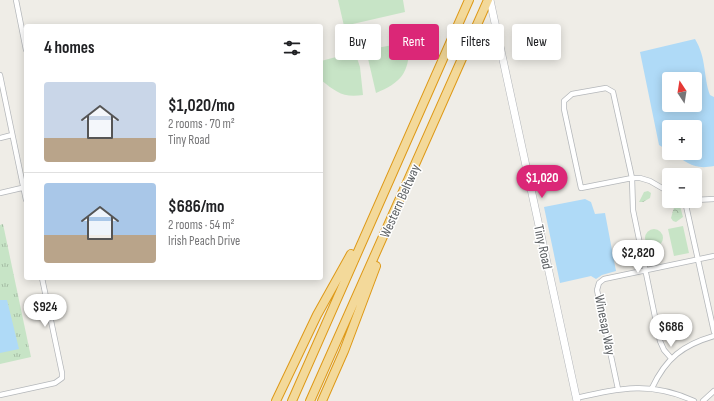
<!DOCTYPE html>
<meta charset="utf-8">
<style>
body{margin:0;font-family:"Sofia Sans Condensed",sans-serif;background:#f2f2f2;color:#202124;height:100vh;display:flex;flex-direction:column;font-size:15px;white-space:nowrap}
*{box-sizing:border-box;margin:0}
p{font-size:13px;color:#757577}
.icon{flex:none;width:22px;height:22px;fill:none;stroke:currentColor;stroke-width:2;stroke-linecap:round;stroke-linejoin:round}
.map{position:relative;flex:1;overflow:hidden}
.panel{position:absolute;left:24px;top:24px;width:299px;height:256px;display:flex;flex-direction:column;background:#fff;border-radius:4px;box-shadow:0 2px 10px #0003}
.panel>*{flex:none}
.guide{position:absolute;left:335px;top:24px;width:319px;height:36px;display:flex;gap:8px}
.needle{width:26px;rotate:348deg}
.tools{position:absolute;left:662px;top:72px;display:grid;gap:8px}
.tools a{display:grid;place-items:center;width:40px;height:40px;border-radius:4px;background:#fff;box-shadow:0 2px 10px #0003;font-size:20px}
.price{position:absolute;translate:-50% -34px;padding:0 9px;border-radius:14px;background:#fff;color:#222;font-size:13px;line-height:26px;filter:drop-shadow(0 1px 2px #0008)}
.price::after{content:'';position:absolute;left:50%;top:24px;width:12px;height:9px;margin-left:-6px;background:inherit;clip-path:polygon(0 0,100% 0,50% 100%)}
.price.current{background:#db2777;color:#fff}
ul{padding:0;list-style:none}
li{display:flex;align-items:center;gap:12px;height:100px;padding:0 20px}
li+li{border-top:1px solid #e0e0e0}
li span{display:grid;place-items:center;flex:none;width:112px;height:80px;border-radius:4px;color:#555}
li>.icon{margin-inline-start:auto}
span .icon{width:48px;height:48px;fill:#fffc;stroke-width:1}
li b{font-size:17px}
h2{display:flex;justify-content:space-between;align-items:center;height:48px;padding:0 20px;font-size:17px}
.pill{padding:0 14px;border-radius:4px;background:#fff;box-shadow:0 2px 10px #0003;font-size:14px;line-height:36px}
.pill.current{background:#db2777;color:#fff}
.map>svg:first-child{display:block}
.grass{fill:url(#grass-tufts)}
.forest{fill:url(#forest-crowns)}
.garden{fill:#c7e4c6}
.water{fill:#afdaf7;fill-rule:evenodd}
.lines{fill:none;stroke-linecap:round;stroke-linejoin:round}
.street-casing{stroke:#b4b7ba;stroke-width:6}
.secondary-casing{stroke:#b3b6ba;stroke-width:8}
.highway-casing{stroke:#de9917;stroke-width:10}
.street{stroke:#fff;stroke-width:4.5}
.secondary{stroke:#fff;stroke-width:7}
.highway{stroke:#f3d99a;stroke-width:8}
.labels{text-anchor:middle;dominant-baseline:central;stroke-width:3;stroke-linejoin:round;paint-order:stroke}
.street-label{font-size:14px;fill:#5e6265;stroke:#fff}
</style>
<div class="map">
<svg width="714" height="401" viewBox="0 0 714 401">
<defs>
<pattern id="grass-tufts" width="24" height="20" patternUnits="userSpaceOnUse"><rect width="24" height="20" fill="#c7e4c6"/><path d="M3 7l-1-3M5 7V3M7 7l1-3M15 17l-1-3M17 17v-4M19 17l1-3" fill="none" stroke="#a5bca4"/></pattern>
<pattern id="forest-crowns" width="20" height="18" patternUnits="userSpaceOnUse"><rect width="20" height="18" fill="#c7e4c6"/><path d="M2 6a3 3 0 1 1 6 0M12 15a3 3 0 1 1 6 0" fill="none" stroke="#a5bca4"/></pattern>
</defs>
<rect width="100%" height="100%" fill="#efede7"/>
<path class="grass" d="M3,224L31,357L0,364V225Z"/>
<path class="forest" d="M648,191L651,193L650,198L643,202H639L644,192Z
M675,204L680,206L683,217L676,222L673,221L671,218Z"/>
<path class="garden" d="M338,0H403L405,12L344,26Z
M409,42C410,72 402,82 376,93L366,50Z
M355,52L360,67L363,95C343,98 336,92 321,80V61Z
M683,226L689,253L674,256L668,229Z
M645 238a9 9 0 1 1 18 0a9 9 0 1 1-18 0Z"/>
<path class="water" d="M695,39C707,59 703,76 710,95L714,97V166C694,170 688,163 672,153H695V127H669V151L659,145L640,52ZM669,79H695V105H669Z
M585,199L591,202L595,214L605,213L616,271L602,275L596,279L591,276L560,283L544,207Z
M0,300H7L19,349L0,353Z"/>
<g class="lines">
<defs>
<path id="street" d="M16,0L26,50
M0,75L26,200
M0,138L12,135
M669,192L650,181L640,178H632L581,188L564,109V101L572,94L606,88L613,92L632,178L633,210L660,341L664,350L671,358
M0,193L26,187
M695,200L714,199
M685,201L714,332
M652,388C666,358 683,345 714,336
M618,389L597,290L599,283L604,279L714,256
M0,395L55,383L62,378V373L42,278
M576,398C621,388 651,381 694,401
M703,401L714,391"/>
<path id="secondary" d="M490,0L577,401"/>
<path id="highway" d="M276,401L317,315L351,254
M292,401L469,0
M310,401L488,0
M322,401L344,351L376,266"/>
</defs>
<use href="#street" class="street-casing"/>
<use href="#secondary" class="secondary-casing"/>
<use href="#highway" class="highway-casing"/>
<use href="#street" class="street"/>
<use href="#secondary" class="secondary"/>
<use href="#highway" class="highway"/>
</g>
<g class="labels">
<g class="street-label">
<text transform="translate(400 201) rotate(-66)">Western Beltway</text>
<text transform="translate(543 247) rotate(78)">Tiny Road</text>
<text transform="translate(605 325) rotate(79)">Winesap Way</text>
</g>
</g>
</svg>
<div class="tools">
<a><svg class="needle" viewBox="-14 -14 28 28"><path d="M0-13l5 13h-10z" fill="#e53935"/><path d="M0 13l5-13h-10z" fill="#757577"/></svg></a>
<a>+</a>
<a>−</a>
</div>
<b class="price current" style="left:542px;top:199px">$1,020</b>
<b class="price" style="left:638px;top:274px">$2,820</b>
<b class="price" style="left:45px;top:328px">$924</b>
<b class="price" style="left:671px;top:348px">$686</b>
<div class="guide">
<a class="pill">Buy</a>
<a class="pill current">Rent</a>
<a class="pill">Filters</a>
<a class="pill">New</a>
</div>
<section class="panel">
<h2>4 homes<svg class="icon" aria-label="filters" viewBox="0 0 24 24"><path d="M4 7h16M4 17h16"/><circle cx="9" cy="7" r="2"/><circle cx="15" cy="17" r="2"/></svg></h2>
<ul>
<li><span style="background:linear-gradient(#c9d6e8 70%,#b9a48a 0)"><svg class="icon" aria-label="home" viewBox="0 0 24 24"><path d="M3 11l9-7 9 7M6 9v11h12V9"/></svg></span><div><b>$1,020/mo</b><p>2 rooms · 70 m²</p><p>Tiny Road</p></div></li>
<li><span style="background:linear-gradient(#a9c7e8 65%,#b9a48a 0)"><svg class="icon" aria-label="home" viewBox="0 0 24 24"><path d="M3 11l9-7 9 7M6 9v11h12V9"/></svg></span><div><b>$686/mo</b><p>2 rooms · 54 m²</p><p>Irish Peach Drive</p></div></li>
</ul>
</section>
</div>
